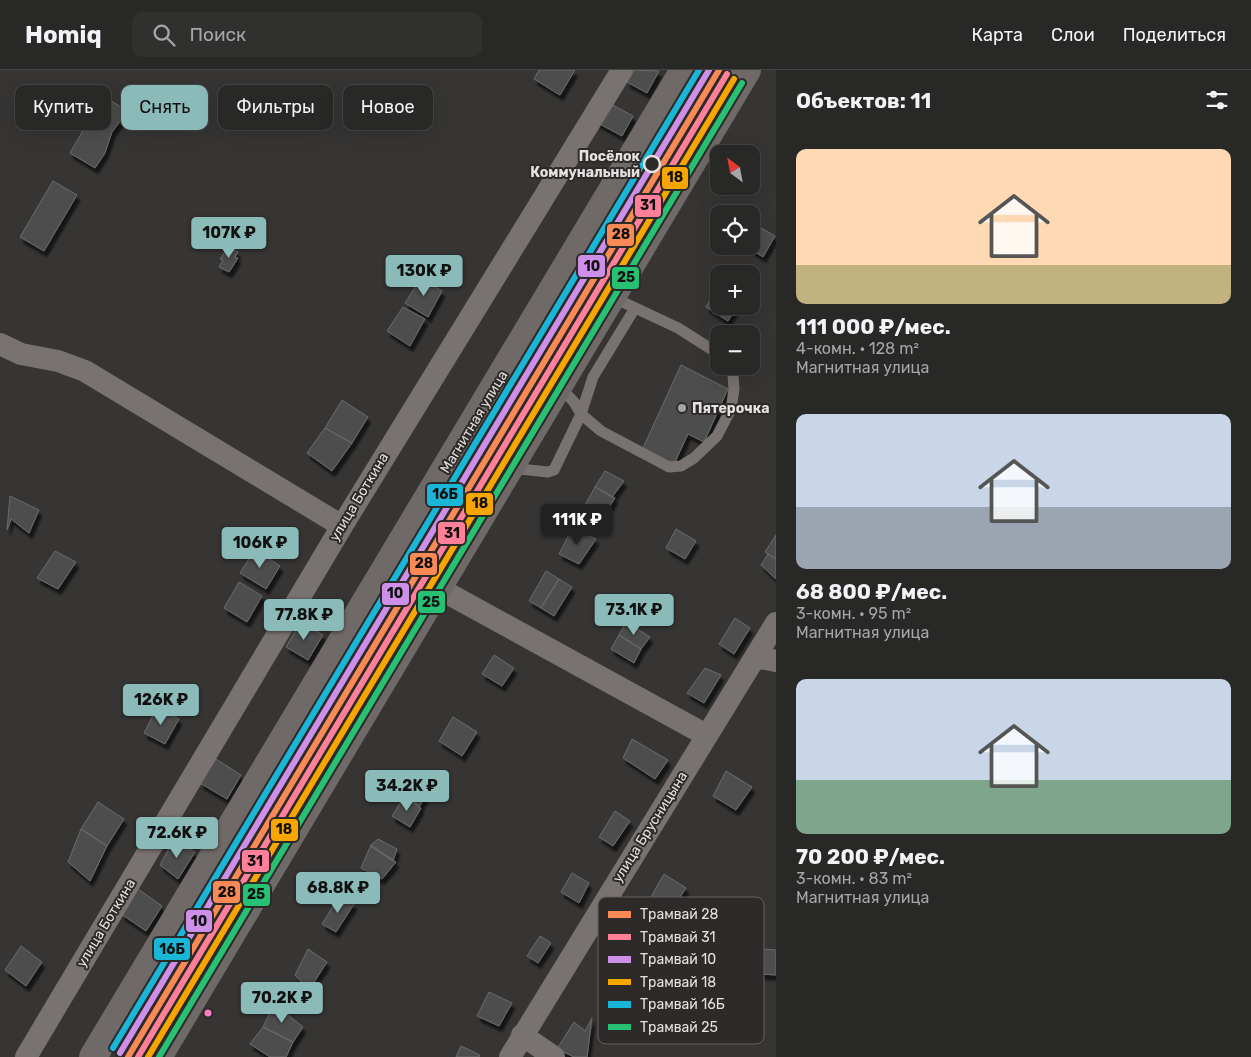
<!DOCTYPE html>
<html lang="ru">
<meta charset="utf-8">
<style>
body{margin:0;font-family:Rubik,sans-serif;background:#30302f;color:#f1f3f6;height:100vh;display:flex;flex-direction:column;font-size:19px;white-space:nowrap}
*{box-sizing:border-box;margin:0}
p{font-size:16px;color:#a5a6a7}
.icon{flex:none;width:28px;height:28px;fill:none;stroke:currentColor;stroke-width:2;stroke-linecap:round;stroke-linejoin:round}
.map{position:relative;flex:1;overflow:hidden}
.panel{display:flex;flex-direction:column;background:#282827;width:475px}
.panel>*{flex:none}
.hud{position:absolute;left:15px;top:15px;width:475px;height:45px;display:flex;gap:10px}
.needle{width:32px;rotate:328deg}
.fabs{position:absolute;left:710px;top:75px;display:grid;gap:10px}
.fabs a{display:grid;place-items:center;width:50px;height:50px;border-radius:10px;background:#282827;box-shadow:0 5px 20px #0002,0 0 0 1px #444;font-size:25px}
.price{position:absolute;translate:-50% -42px;padding:0 11px;border-radius:5px;background:#8bbbb9;color:#111;font-size:16px;line-height:32px;filter:drop-shadow(0 1px 2px #0008)}
.price::after{content:'';position:absolute;left:50%;top:30px;width:15px;height:11px;margin-left:-8px;background:inherit;clip-path:polygon(0 0,100% 0,50% 100%)}
.price.active{background:#222;color:#fff}
ul{padding:0;list-style:none}
li{display:grid;align-content:center;gap:10px;height:265px;padding:0 20px}
li span{display:grid;place-items:center;height:155px;border-radius:10px;color:#555}
li>.icon{margin-inline-start:auto}
span .icon{width:90px;height:90px;fill:#fffc;stroke-width:1}
li b{font-size:21px}
h2{display:flex;justify-content:space-between;align-items:center;height:60px;padding:0 20px;font-size:21px}
.chip{padding:0 18px;border-radius:10px;background:#282827;box-shadow:0 5px 20px #0002,0 0 0 1px #444;font-size:18px;line-height:45px}
.chip.active{background:#8bbbb9;color:#111}
header{display:flex;align-items:center;gap:30px;box-sizing:border-box;height:70px;padding:0 25px;background:#282827;border-bottom:1px solid #444}
header strong{font-size:24px}
nav{display:flex;gap:28px;margin-inline-start:auto;font-size:18px}
.search{width:350px;height:45px;background:#30302f;display:flex;align-items:center;gap:12px;box-sizing:border-box;padding:0 18px;border-radius:10px;color:#a5a6a7;font-size:19px}
main{display:flex;flex:1;min-height:0}
.map>svg:first-child{display:block}
.building{fill:#4e4e4d;stroke:#6c6b6a;filter:url(#shadow)}
.lines{fill:none;stroke-linecap:round;stroke-linejoin:round}
.lane{stroke:#787270;stroke-width:11}
.street{stroke:#787270;stroke-width:22}
.primary{stroke:#6f6a67;stroke-width:28}
.tram-1-casing{stroke:#2d2a29;stroke-width:10}
.tram-2-casing{stroke:#2d2a29;stroke-width:10}
.tram-3-casing{stroke:#2d2a29;stroke-width:10}
.tram-4-casing{stroke:#2d2a29;stroke-width:10}
.tram-5-casing{stroke:#2d2a29;stroke-width:10}
.tram-6-casing{stroke:#2d2a29;stroke-width:10}
.tram-1{stroke:#f98a56;stroke-width:6}
.tram-2{stroke:#ff8098;stroke-width:6}
.tram-3{stroke:#ce8fe9;stroke-width:6}
.tram-4{stroke:#f7a600;stroke-width:6}
.tram-5{stroke:#1ab6d8;stroke-width:6}
.tram-6{stroke:#26c172;stroke-width:6}
.stop-dot{fill:#2d2a29;stroke:#e4e1e1;stroke-width:2.5}
.poi-dot{fill:#a7a5a4;stroke:#2d2a29;stroke-width:2}
.bus-dot{fill:#fe7ac1;stroke:#2d2a29;stroke-width:2}
.labels{text-anchor:middle;dominant-baseline:central;stroke-width:4;stroke-linejoin:round;paint-order:stroke}
.stop-label{font-size:14px;font-weight:bold;fill:#e4e1e1;stroke:#2d2a29;text-anchor:end}
.poi-label{font-size:14px;font-weight:bold;fill:#e4e1e1;stroke:#2d2a29;text-anchor:start}
.street-label{font-size:14px;fill:#e4e1e1;stroke:#2d2a29}
.key{fill:#2d2a29;stroke:#646160;stroke-width:1}
.key-label{font-size:14px;fill:#e4e1e1}
.line-badge{stroke:#2d2a29;stroke-width:2}
.pale-badge-label{font-size:14px;text-anchor:middle;font-weight:bold;fill:#111}
</style>
<header>
<strong>Homiq</strong>
<div class="search"><svg class="icon" aria-label="search" viewBox="0 0 24 24"><circle cx="10" cy="10" r="6"/><path d="M15 15l6 6"/></svg>Поиск</div>
<nav><a>Карта</a><a>Слои</a><a>Поделиться</a></nav>
</header>
<main>
<div class="map">
<svg width="776" height="987" viewBox="0 0 776 987">
<defs>
<filter id="shadow"><feDropShadow dx="3" dy="5.5" stdDeviation="1" flood-color="#0009"/></filter>
</defs>
<rect width="100%" height="100%" fill="#363534"/>
<path class="building" d="M539,0H575L560,25L534,9Z
M634,0L659,1L647,23L627,12Z
M103,26L128,41L112,62L105,83L95,98L70,83Z
M607,32L633,46L622,66L596,52Z
M53,111L77,125L44,181L20,167Z
M756,155L775,166L763,187L746,176H751V162Z
M228,177L238,182L235,187L238,188L229,202L219,197L223,190L220,189Z
M421,208L442,221L428,247L405,233Z
M716,220L719,222V236H737L728,251L706,237Z
M403,237L425,249L410,276L387,261Z
M681,295L728,319L704,372L688,364L674,394L642,380Z
M342,330L368,347L352,373L325,358Z
M325,358L352,373L332,401L307,383Z
M605,401L624,411L612,427L595,417Z
M595,417L615,428L603,446L585,435Z
M10,426L39,440L29,463L11,449L7,460Z
M573,457L596,469L579,494L559,484Z
M676,459L696,471L685,489L666,478Z
M776,465V489L765,482Z
M255,479L280,496L266,519L240,503Z
M55,481L76,492L58,519L37,508Z
M768,484L776,489V509L761,495Z
M546,501L559,509L541,538L529,531Z
M559,509L572,517L554,546L541,538Z
M239,512L262,526L247,552L224,538Z
M735,548L750,558L734,584L719,574Z
M301,551L323,565L308,590L286,577Z
M626,552L650,567L641,579L619,565Z
M619,565L641,579L634,593L611,579Z
M494,585L514,598L502,616L482,604Z
M705,598L721,605L704,633L687,623Z
M157,638L179,649L165,674L144,663Z
M453,647L477,662L462,686L439,671Z
M632,669L668,690L655,709L623,688Z
M216,689L241,705L227,729L200,713Z
M726,701L752,717L736,740L713,726Z
M416,706L434,710L420,736L405,728Z
M404,727L421,738L410,757L392,746Z
M98,732L124,749L107,776L81,759Z
M615,741L630,751L613,776L599,767Z
M81,759L107,776L90,811L68,792Z
M378,769L397,779L393,791L370,776Z
M173,771L195,782L178,809L160,795Z
M371,775L396,792L382,809L361,798Z
M572,803L589,813L579,833L561,822Z
M664,804L686,818L672,839L651,827Z
M138,819L162,836L146,861L121,844Z
M339,827L354,834L336,862L322,854Z
M540,866L551,873L538,893L527,886Z
M21,876L42,892L26,916L5,900Z
M308,879L327,892L309,920L295,905Z
M763,879L776,880V905L761,904Z
M489,922L512,933L499,956L477,946Z
M274,934L303,957L293,972L263,957Z
M592,948L587,987H574L557,979L574,952L585,961Z
M263,957L293,972L286,987H270L250,974Z
M461,976L480,985L479,987H456Z"/>
<g class="lines">
<path class="lane" d="M612,227L678,258L719,284
M559,316L574,332L581,344L601,361L669,397L681,396L694,388L717,366L731,339L734,319L733,305L729,296
M510,398L548,402L554,400L581,344L593,307L635,238"/>
<path class="street" d="M0,274L21,284L58,291L85,301L342,456
M438,518L706,665
M755,587L776,591
M522,965L554,987
M26,987L342,456L622,0
M510,987L776,553"/>
<path class="primary" d="M93,987L684,0
M158,987L747,0"/>
<defs>
<path id="tram-1" d="M128,987L719,0"/>
<path id="tram-2" d="M138,987L727,4"/>
<path id="tram-3" d="M120,983L709,0"/>
<path id="tram-4" d="M148,987L734,9"/>
<path id="tram-5" d="M113,978L699,0"/>
<path id="tram-6" d="M159,987L742,13"/>
</defs>
<use href="#tram-1" class="tram-1-casing"/>
<use href="#tram-2" class="tram-2-casing"/>
<use href="#tram-3" class="tram-3-casing"/>
<use href="#tram-4" class="tram-4-casing"/>
<use href="#tram-5" class="tram-5-casing"/>
<use href="#tram-6" class="tram-6-casing"/>
<use href="#tram-1" class="tram-1"/>
<use href="#tram-2" class="tram-2"/>
<use href="#tram-3" class="tram-3"/>
<use href="#tram-4" class="tram-4"/>
<use href="#tram-5" class="tram-5"/>
<use href="#tram-6" class="tram-6"/>
</g>
<circle class="stop-dot" cx="652" cy="94" r="8"/>
<circle class="poi-dot" cx="682" cy="338" r="5"/>
<circle class="bus-dot" cx="208" cy="943" r="4.5"/>
<g class="labels">
<g class="stop-label">
<text x="640" y="86">Посёлок<tspan x="640" dy="16">Коммунальный</tspan></text>
</g>
<g class="poi-label">
<text x="692" y="338">Пятерочка</text>
</g>
<g class="street-label">
<text transform="translate(474 352) rotate(-59)">Магнитная улица</text>
<text transform="translate(359 427) rotate(-59)">улица Боткина</text>
<text transform="translate(650 757) rotate(-58)">улица Брусницына</text>
<text transform="translate(106 853) rotate(-59)">улица Боткина</text>
</g>
</g>
<rect x="598" y="827" width="166" height="147" rx="8" class="key"/>
<rect x="608" y="841" width="23" height="7" fill="#f98a56"/>
<rect x="608" y="864" width="23" height="6" fill="#ff8098"/>
<rect x="608" y="886" width="23" height="7" fill="#ce8fe9"/>
<rect x="608" y="909" width="23" height="6" fill="#f7a600"/>
<rect x="608" y="931" width="23" height="7" fill="#1ab6d8"/>
<rect x="608" y="954" width="23" height="6" fill="#26c172"/>
<g class="key-label">
<text x="640" y="849">Трамвай 28</text>
<text x="640" y="872">Трамвай 31</text>
<text x="640" y="894">Трамвай 10</text>
<text x="640" y="917">Трамвай 18</text>
<text x="640" y="939">Трамвай 16Б</text>
<text x="640" y="962">Трамвай 25</text>
</g>
<g class="line-badge">
<rect x="661" y="96" width="28" height="24" rx="5" fill="#f7a600"/>
<rect x="634" y="124" width="28" height="24" rx="5" fill="#ff8098"/>
<rect x="606" y="153" width="29" height="24" rx="5" fill="#f98a56"/>
<rect x="577" y="184" width="29" height="24" rx="5" fill="#ce8fe9"/>
<rect x="611" y="196" width="29" height="24" rx="5" fill="#26c172"/>
<rect x="426" y="413" width="38" height="24" rx="5" fill="#1ab6d8"/>
<rect x="465" y="422" width="29" height="24" rx="5" fill="#f7a600"/>
<rect x="437" y="451" width="29" height="24" rx="5" fill="#ff8098"/>
<rect x="409" y="482" width="29" height="24" rx="5" fill="#f98a56"/>
<rect x="381" y="512" width="29" height="24" rx="5" fill="#ce8fe9"/>
<rect x="417" y="520" width="29" height="24" rx="5" fill="#26c172"/>
<rect x="270" y="748" width="29" height="24" rx="5" fill="#f7a600"/>
<rect x="241" y="779" width="29" height="24" rx="5" fill="#ff8098"/>
<rect x="212" y="810" width="29" height="24" rx="5" fill="#f98a56"/>
<rect x="242" y="813" width="29" height="24" rx="5" fill="#26c172"/>
<rect x="185" y="839" width="28" height="24" rx="5" fill="#ce8fe9"/>
<rect x="153" y="867" width="38" height="24" rx="5" fill="#1ab6d8"/>
</g>
<g class="pale-badge-label">
<text x="675" y="112">18</text>
<text x="648" y="140">31</text>
<text x="621" y="169">28</text>
<text x="592" y="201">10</text>
<text x="626" y="212">25</text>
<text x="445" y="429">16Б</text>
<text x="480" y="438">18</text>
<text x="452" y="468">31</text>
<text x="424" y="498">28</text>
<text x="395" y="528">10</text>
<text x="431" y="537">25</text>
<text x="284" y="764">18</text>
<text x="255" y="796">31</text>
<text x="227" y="827">28</text>
<text x="256" y="829">25</text>
<text x="199" y="856">10</text>
<text x="172" y="884">16Б</text>
</g>
</svg>
<div class="fabs">
<a><svg class="needle" viewBox="-14 -14 28 28"><path d="M0-13l5 13h-10z" fill="#e53935"/><path d="M0 13l5-13h-10z" fill="#a5a6a7"/></svg></a>
<a><svg class="icon" aria-label="locate" viewBox="0 0 24 24"><circle cx="12" cy="12" r="6"/><path d="M12 2v4M12 18v4M2 12h4M18 12h4"/></svg></a>
<a>+</a>
<a>−</a>
</div>
<b class="price" style="left:229px;top:189px">107K ₽</b>
<b class="price" style="left:424px;top:227px">130K ₽</b>
<b class="price active" style="left:577px;top:476px">111K ₽</b>
<b class="price" style="left:260px;top:499px">106K ₽</b>
<b class="price" style="left:634px;top:566px">73.1K ₽</b>
<b class="price" style="left:304px;top:571px">77.8K ₽</b>
<b class="price" style="left:161px;top:656px">126K ₽</b>
<b class="price" style="left:407px;top:742px">34.2K ₽</b>
<b class="price" style="left:177px;top:789px">72.6K ₽</b>
<b class="price" style="left:338px;top:844px">68.8K ₽</b>
<b class="price" style="left:282px;top:954px">70.2K ₽</b>
<div class="hud">
<a class="chip">Купить</a>
<a class="chip active">Снять</a>
<a class="chip">Фильтры</a>
<a class="chip">Новое</a>
</div>
</div>
<section class="panel">
<h2>Объектов: 11<svg class="icon" aria-label="filters" viewBox="0 0 24 24"><path d="M4 7h16M4 17h16"/><circle cx="9" cy="7" r="2"/><circle cx="15" cy="17" r="2"/></svg></h2>
<ul>
<li><span style="background:linear-gradient(#ffd9b3 75%,#c2b280 0)"><svg class="icon" aria-label="home" viewBox="0 0 24 24"><path d="M3 11l9-7 9 7M6 9v11h12V9"/></svg></span><div><b>111 000 ₽/мес.</b><p>4-комн. · 128 m²</p><p>Магнитная улица</p></div></li>
<li><span style="background:linear-gradient(#c9d6e8 60%,#9aa5b1 0)"><svg class="icon" aria-label="home" viewBox="0 0 24 24"><path d="M3 11l9-7 9 7M6 9v11h12V9"/></svg></span><div><b>68 800 ₽/мес.</b><p>3-комн. · 95 m²</p><p>Магнитная улица</p></div></li>
<li><span style="background:linear-gradient(#c9d6e8 65%,#7fa58c 0)"><svg class="icon" aria-label="home" viewBox="0 0 24 24"><path d="M3 11l9-7 9 7M6 9v11h12V9"/></svg></span><div><b>70 200 ₽/мес.</b><p>3-комн. · 83 m²</p><p>Магнитная улица</p></div></li>
</ul>
</section>
</main>
